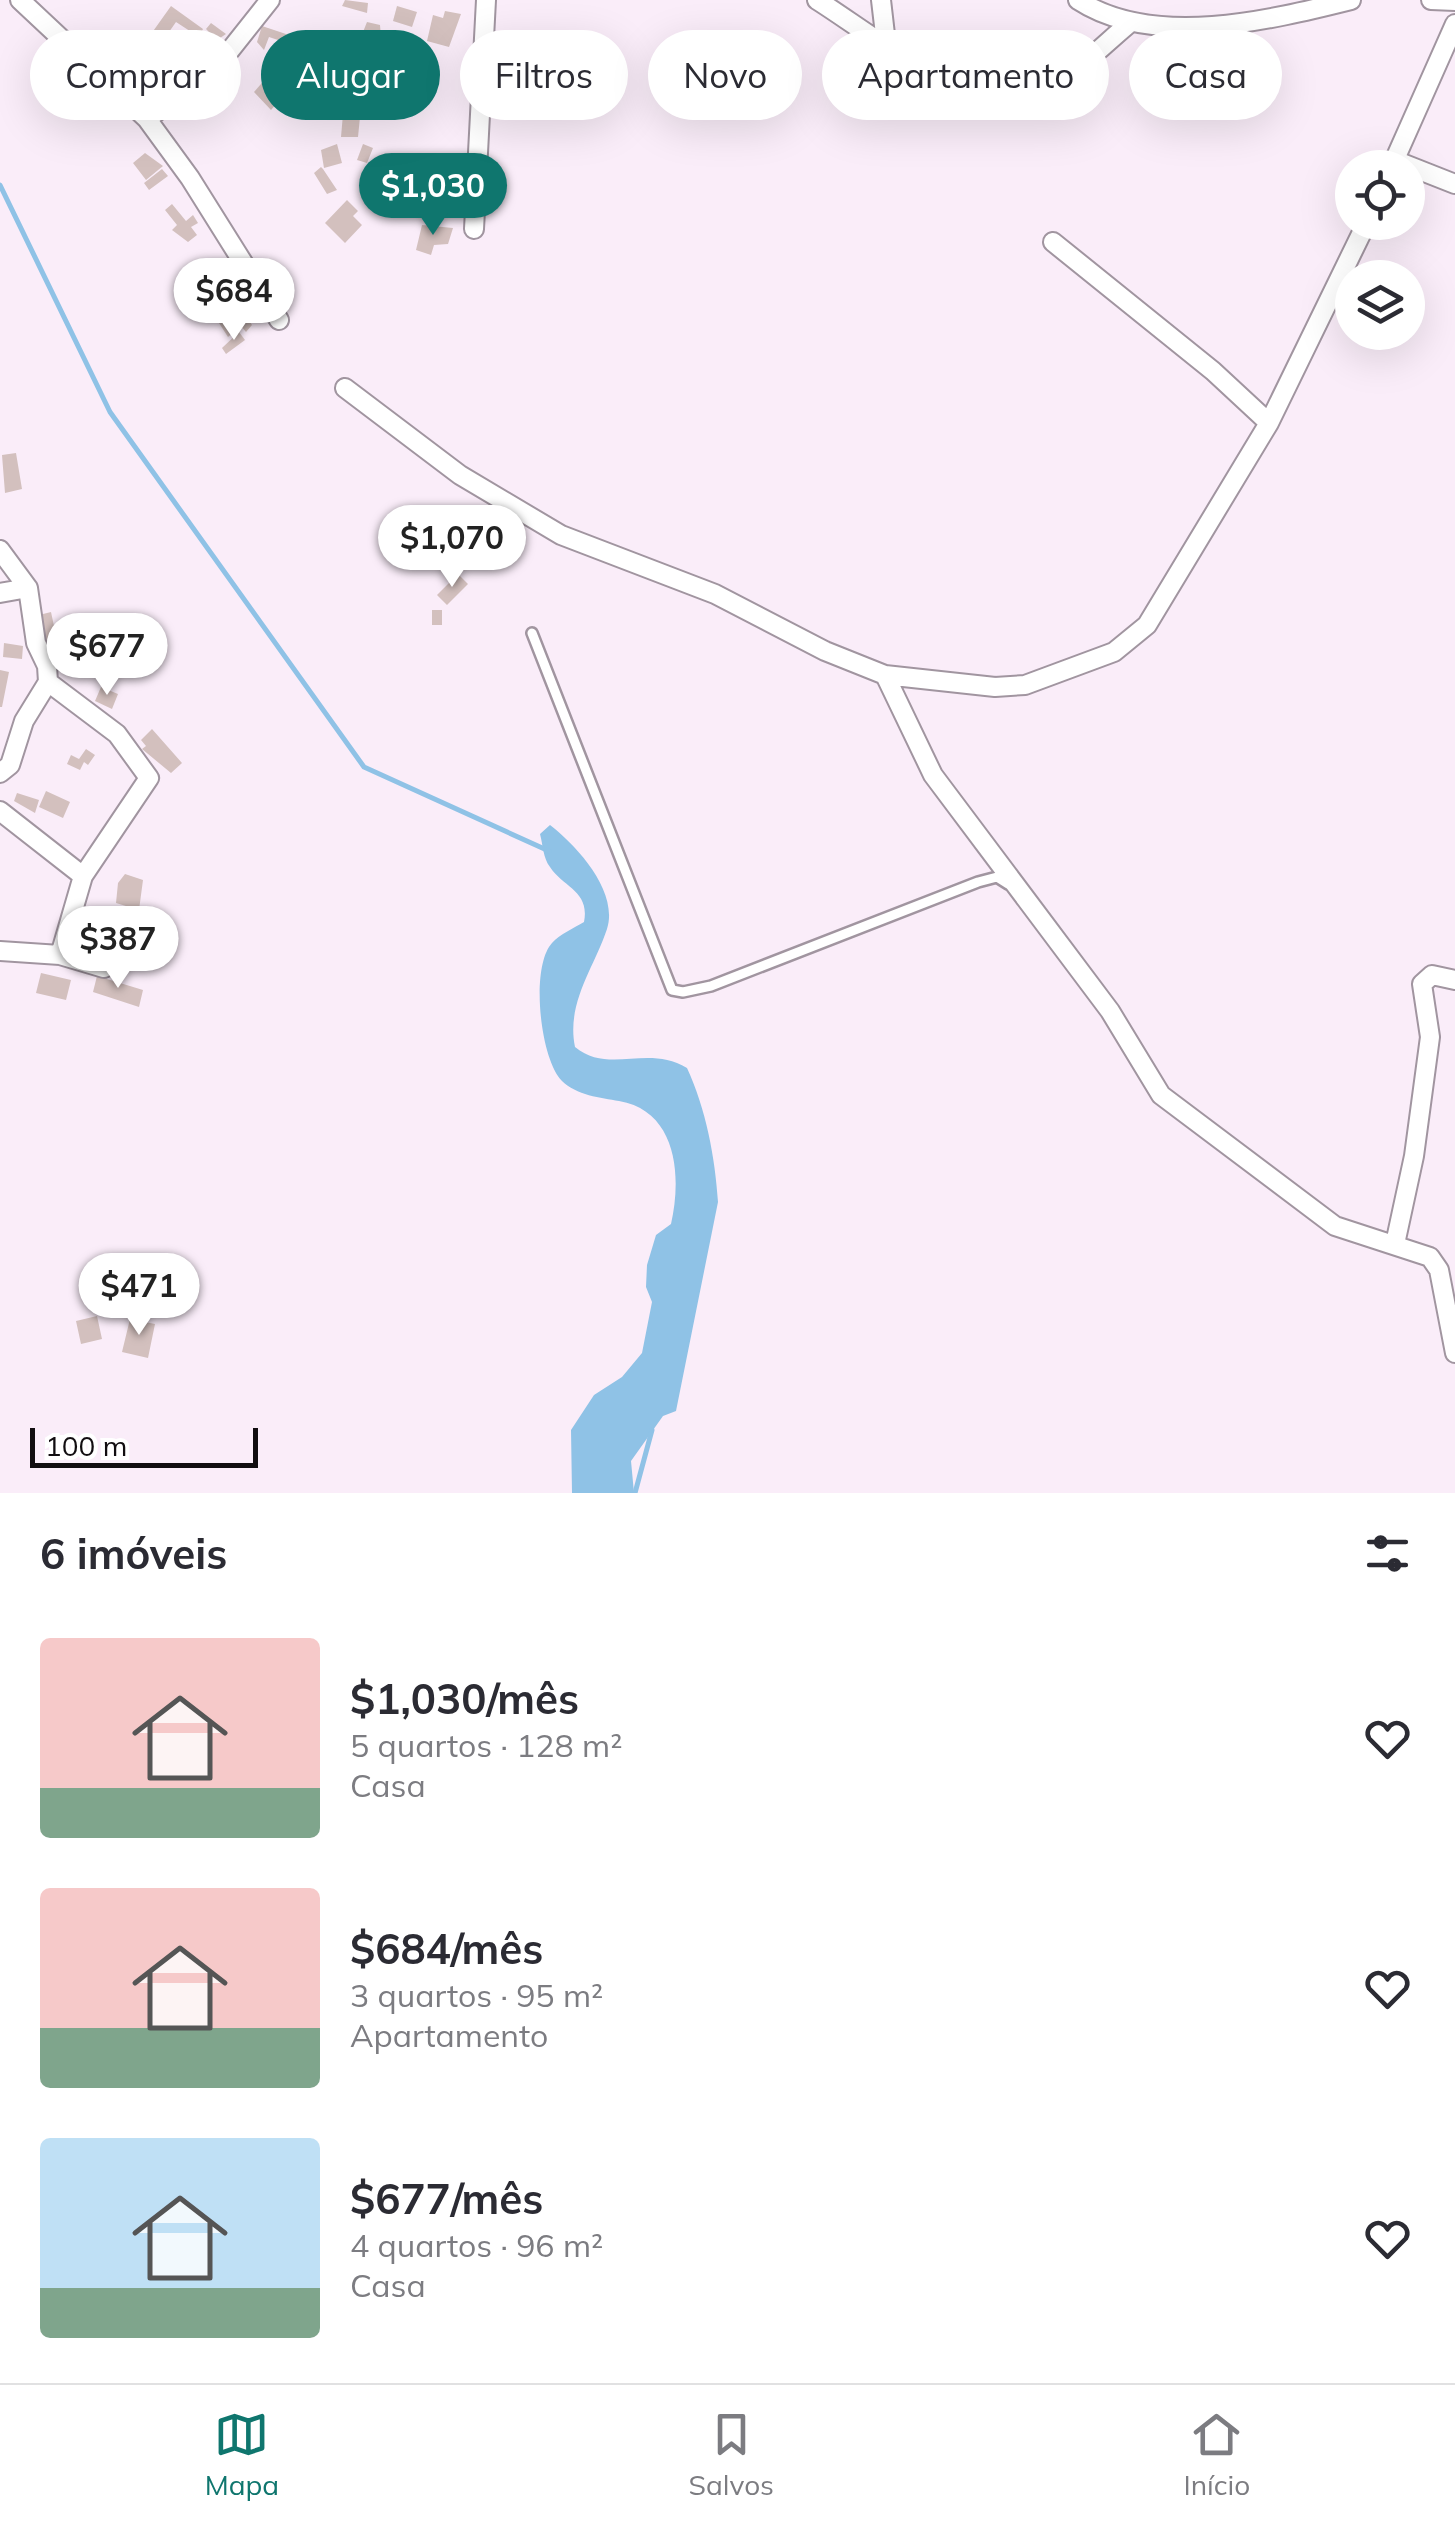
<!DOCTYPE html>
<html lang="pt">
<meta charset="utf-8">
<style>
body{margin:0;font-family:Mulish,sans-serif;background:#f7f7f7;color:#2b2b33;height:100vh;display:flex;flex-direction:column;font-size:38px;white-space:nowrap}
*{box-sizing:border-box;margin:0}
p{font-size:32px;color:#7c7c81}
.icon{flex:none;width:55px;height:55px;fill:none;stroke:currentColor;stroke-width:2;stroke-linecap:round;stroke-linejoin:round}
.map{position:relative;height:1493px;overflow:hidden}
.panel{display:flex;flex-direction:column;background:#fff;flex:1}
.panel>*{flex:none}
.guide{position:absolute;left:30px;top:30px;width:1395px;height:90px;display:flex;gap:20px}
.controls{position:absolute;left:1335px;top:150px;display:grid;gap:20px}
.controls a{display:grid;place-items:center;width:90px;height:90px;border-radius:50%;background:#fff;box-shadow:0 10px 40px #0002;font-size:50px}
.scale{position:absolute;left:30px;bottom:25px;width:228px;box-sizing:border-box;padding-left:10px;border:5px solid #110d10;border-top:0;font-size:28px;line-height:35px;white-space:nowrap;color:#110d10;-webkit-text-stroke:8px #fff;paint-order:stroke}
.price{position:absolute;translate:-50% -85px;padding:0 22px;border-radius:35px;background:#fff;color:#222;font-size:32px;line-height:65px;filter:drop-shadow(0 2px 5px #0008)}
.price::after{content:'';position:absolute;left:50%;top:60px;width:30px;height:22px;margin-left:-15px;background:inherit;clip-path:polygon(0 0,100% 0,50% 100%)}
.price.selected{background:#0f766e;color:#fff}
ul{padding:0;list-style:none}
li{display:flex;align-items:center;gap:30px;height:250px;padding:0 40px}
li span{display:grid;place-items:center;flex:none;width:280px;height:200px;border-radius:10px;color:#555}
li>.icon{margin-inline-start:auto}
span .icon{width:120px;height:120px;fill:#fffc;stroke-width:1}
li b{font-size:42px}
h2{display:flex;justify-content:space-between;align-items:center;height:120px;padding:0 40px;font-size:42px}
.chip{padding:0 35px;border-radius:45px;background:#fff;box-shadow:0 10px 40px #0002;font-size:35px;line-height:90px}
.chip.selected{background:#0f766e;color:#fff}
.tab-bar{display:flex;justify-content:space-around;align-items:center;height:140px;border-top:2px solid #e1e1e2;background:#fff;font-size:28px;color:#7c7c81}
.tab-bar a{display:grid;justify-items:center;gap:5px}
.tab-bar .selected{color:#0f766e}
.map>svg:first-child{display:block}
.water{fill:#8fc2e6}
.lines{fill:none;stroke-linecap:round;stroke-linejoin:round}
.stream{stroke:#8fc2e6;stroke-width:5}
.building{fill:#d3c0be}
.service-casing{stroke:#a195a0;stroke-width:14}
.minor-casing{stroke:#a195a0;stroke-width:22}
.service{stroke:#fff;stroke-width:9}
.minor{stroke:#fff;stroke-width:18}
</style>
<div class="map">
<svg width="1455" height="1493" viewBox="0 0 1455 1493">
<rect width="100%" height="100%" fill="#faedf9"/>
<path class="water" d="M550,825C576,845 619,891 607,929C594,968 566,1003 575,1047C609,1075 647,1044 687,1068C706,1109 715,1157 718,1202L676,1411L663,1416L631,1461L634,1493H572L571,1430L594,1395L622,1377L642,1353L652,1302L646,1287L647,1265L656,1235L671,1224C682,1176 677,1111 619,1101C601,1098 576,1095 562,1081C540,1059 530,967 552,943C560,934 574,928 584,922C590,891 564,888 550,867C543,858 543,845 540,834Z"/>
<g class="lines">
<path class="stream" d="M0,185L110,412L364,767L549,851
M635,1493L652,1430"/>
</g>
<path class="building" d="M345,0L368,3L367,13L342,6Z
M171,6L203,29L199,37L176,22L141,72L129,65Z
M397,6L417,12L412,27L393,21Z
M445,11L461,14L449,47L427,41L433,15L443,18Z
M367,22L380,25L381,37L363,32Z
M211,23L226,34L217,40L206,29Z
M262,26L289,35L287,43L269,37L264,50L257,42Z
M313,33L323,35L326,50H308Z
M353,43L377,46L375,57L350,58Z
M297,45L298,63L332,58L322,76L301,81L300,67L285,70L283,47Z
M349,60L416,63L413,78L348,73Z
M268,76L286,93L271,110L254,92Z
M81,81L92,99L86,104L81,97L74,105L67,96Z
M343,114L360,117L358,137H341Z
M337,144L342,163L324,168L321,150Z
M363,144L373,148L367,163L357,160Z
M145,153L163,166L146,180L133,163Z
M432,153L454,171L438,190L418,170Z
M321,167L323,169L337,190L327,194L314,173Z
M162,169L168,176L149,190L144,183Z
M347,200L358,211L353,216L362,225L345,243L325,223Z
M172,204L186,221L193,215L198,223L191,227L197,235L188,242L172,230L177,225L165,210Z
M422,225L453,228L448,244L434,245L431,255L416,250Z
M219,261L222,264L201,288L193,275L197,271L199,277Z
M223,265L231,275L211,298L226,284L252,325L246,332L241,326L228,337L199,292Z
M239,332L245,340L226,354L222,348Z
M16,453L22,489L5,493L2,455Z
M458,574L468,584L447,605L437,595Z
M432,610H442V625H432Z
M51,612L57,640L41,644L35,616Z
M93,628L116,640L106,658L84,645Z
M4,643L23,646L22,659L3,657Z
M0,670L9,672L2,707H0Z
M101,687L118,694L112,709L95,701Z
M152,729L182,763L171,773L142,749L146,746L141,740Z
M86,749L95,755L88,765L84,762L80,770L67,764L71,755L79,759Z
M46,791L70,802L63,818L39,807Z
M17,793L39,800L35,813L14,801Z
M125,874L143,880L139,910L116,903L118,883Z
M72,936L103,939L102,950L71,948Z
M41,973L71,980L66,1000L36,993Z
M97,976L143,990L139,1007L93,992Z
M97,1316L102,1339L81,1344L76,1321Z
M130,1319L155,1324L148,1358L122,1352Z"/>
<g class="lines">
<defs>
<path id="service" d="M532,633L672,990L683,992L711,986L978,882L997,877L1008,884"/>
<path id="minor" d="M20,0L147,119L190,178L279,320
M817,0C884,42 982,130 1066,76C1089,61 1110,39 1131,22
M881,0L886,43
M1078,0C1153,49 1271,20 1351,0
M1431,0L1455,1
M147,119L216,68L270,0
M1394,160L1455,184
M1391,168L1455,24
M474,229L486,0
M1053,242L1213,371L1269,423
M345,388L460,475L561,535L715,594L825,651L885,675L995,687L1025,685L1114,652L1147,625L1269,423L1367,222
M0,550L28,588L36,643L47,666L48,682L24,721L10,765L0,773
M0,593L28,588
M885,675L933,775L1110,1011L1161,1095L1335,1226L1430,1257L1439,1270L1455,1353
M48,682L117,734L149,778L83,876L60,955
M0,811L83,876
M0,951L60,955L104,968
M1395,1244L1414,1156L1430,1037L1422,984L1432,975L1455,980"/>
</defs>
<use href="#service" class="service-casing"/>
<use href="#minor" class="minor-casing"/>
<use href="#service" class="service"/>
<use href="#minor" class="minor"/>
</g>
</svg>
<div class="controls">
<a><svg class="icon" aria-label="locate" viewBox="0 0 24 24"><circle cx="12" cy="12" r="6"/><path d="M12 2v4M12 18v4M2 12h4M18 12h4"/></svg></a>
<a><svg class="icon" aria-label="layers" viewBox="0 0 24 24"><path d="M12 4l9 5-9 5-9-5zM3 14l9 5 9-5"/></svg></a>
</div>
<div class="scale">100 m</div>
<b class="price selected" style="left:433px;top:238px">$1,030</b>
<b class="price" style="left:234px;top:343px">$684</b>
<b class="price" style="left:452px;top:590px">$1,070</b>
<b class="price" style="left:107px;top:698px">$677</b>
<b class="price" style="left:118px;top:991px">$387</b>
<b class="price" style="left:139px;top:1338px">$471</b>
<div class="guide">
<a class="chip">Comprar</a>
<a class="chip selected">Alugar</a>
<a class="chip">Filtros</a>
<a class="chip">Novo</a>
<a class="chip">Apartamento</a>
<a class="chip">Casa</a>
</div>
</div>
<section class="panel">
<h2>6 imóveis<svg class="icon" aria-label="filters" viewBox="0 0 24 24"><path d="M4 7h16M4 17h16"/><circle cx="9" cy="7" r="2"/><circle cx="15" cy="17" r="2"/></svg></h2>
<ul>
<li><span style="background:linear-gradient(#f6c9c9 75%,#7fa58c 0)"><svg class="icon" aria-label="home" viewBox="0 0 24 24"><path d="M3 11l9-7 9 7M6 9v11h12V9"/></svg></span><div><b>$1,030/mês</b><p>5 quartos · 128 m²</p><p>Casa</p></div><svg class="icon" aria-label="heart" viewBox="0 0 24 24"><path d="M12 20l-8-8c-3-5 5-10 8-4 3-6 11-1 8 4z"/></svg></li>
<li><span style="background:linear-gradient(#f6c9c9 70%,#7fa58c 0)"><svg class="icon" aria-label="home" viewBox="0 0 24 24"><path d="M3 11l9-7 9 7M6 9v11h12V9"/></svg></span><div><b>$684/mês</b><p>3 quartos · 95 m²</p><p>Apartamento</p></div><svg class="icon" aria-label="heart" viewBox="0 0 24 24"><path d="M12 20l-8-8c-3-5 5-10 8-4 3-6 11-1 8 4z"/></svg></li>
<li><span style="background:linear-gradient(#bfe0f5 75%,#7fa58c 0)"><svg class="icon" aria-label="home" viewBox="0 0 24 24"><path d="M3 11l9-7 9 7M6 9v11h12V9"/></svg></span><div><b>$677/mês</b><p>4 quartos · 96 m²</p><p>Casa</p></div><svg class="icon" aria-label="heart" viewBox="0 0 24 24"><path d="M12 20l-8-8c-3-5 5-10 8-4 3-6 11-1 8 4z"/></svg></li>
</ul>
</section>
<nav class="tab-bar">
<a class="selected"><svg class="icon" aria-label="map" viewBox="0 0 24 24"><path d="M3 6l6-2 6 2 6-2v14l-6 2-6-2-6 2zM9 4v14M15 6v14"/></svg>Mapa</a>
<a><svg class="icon" aria-label="saved" viewBox="0 0 24 24"><path d="M7 4h10v16l-5-4-5 4z"/></svg>Salvos</a>
<a><svg class="icon" aria-label="home" viewBox="0 0 24 24"><path d="M3 11l9-7 9 7M6 9v11h12V9"/></svg>Início</a>
</nav>
